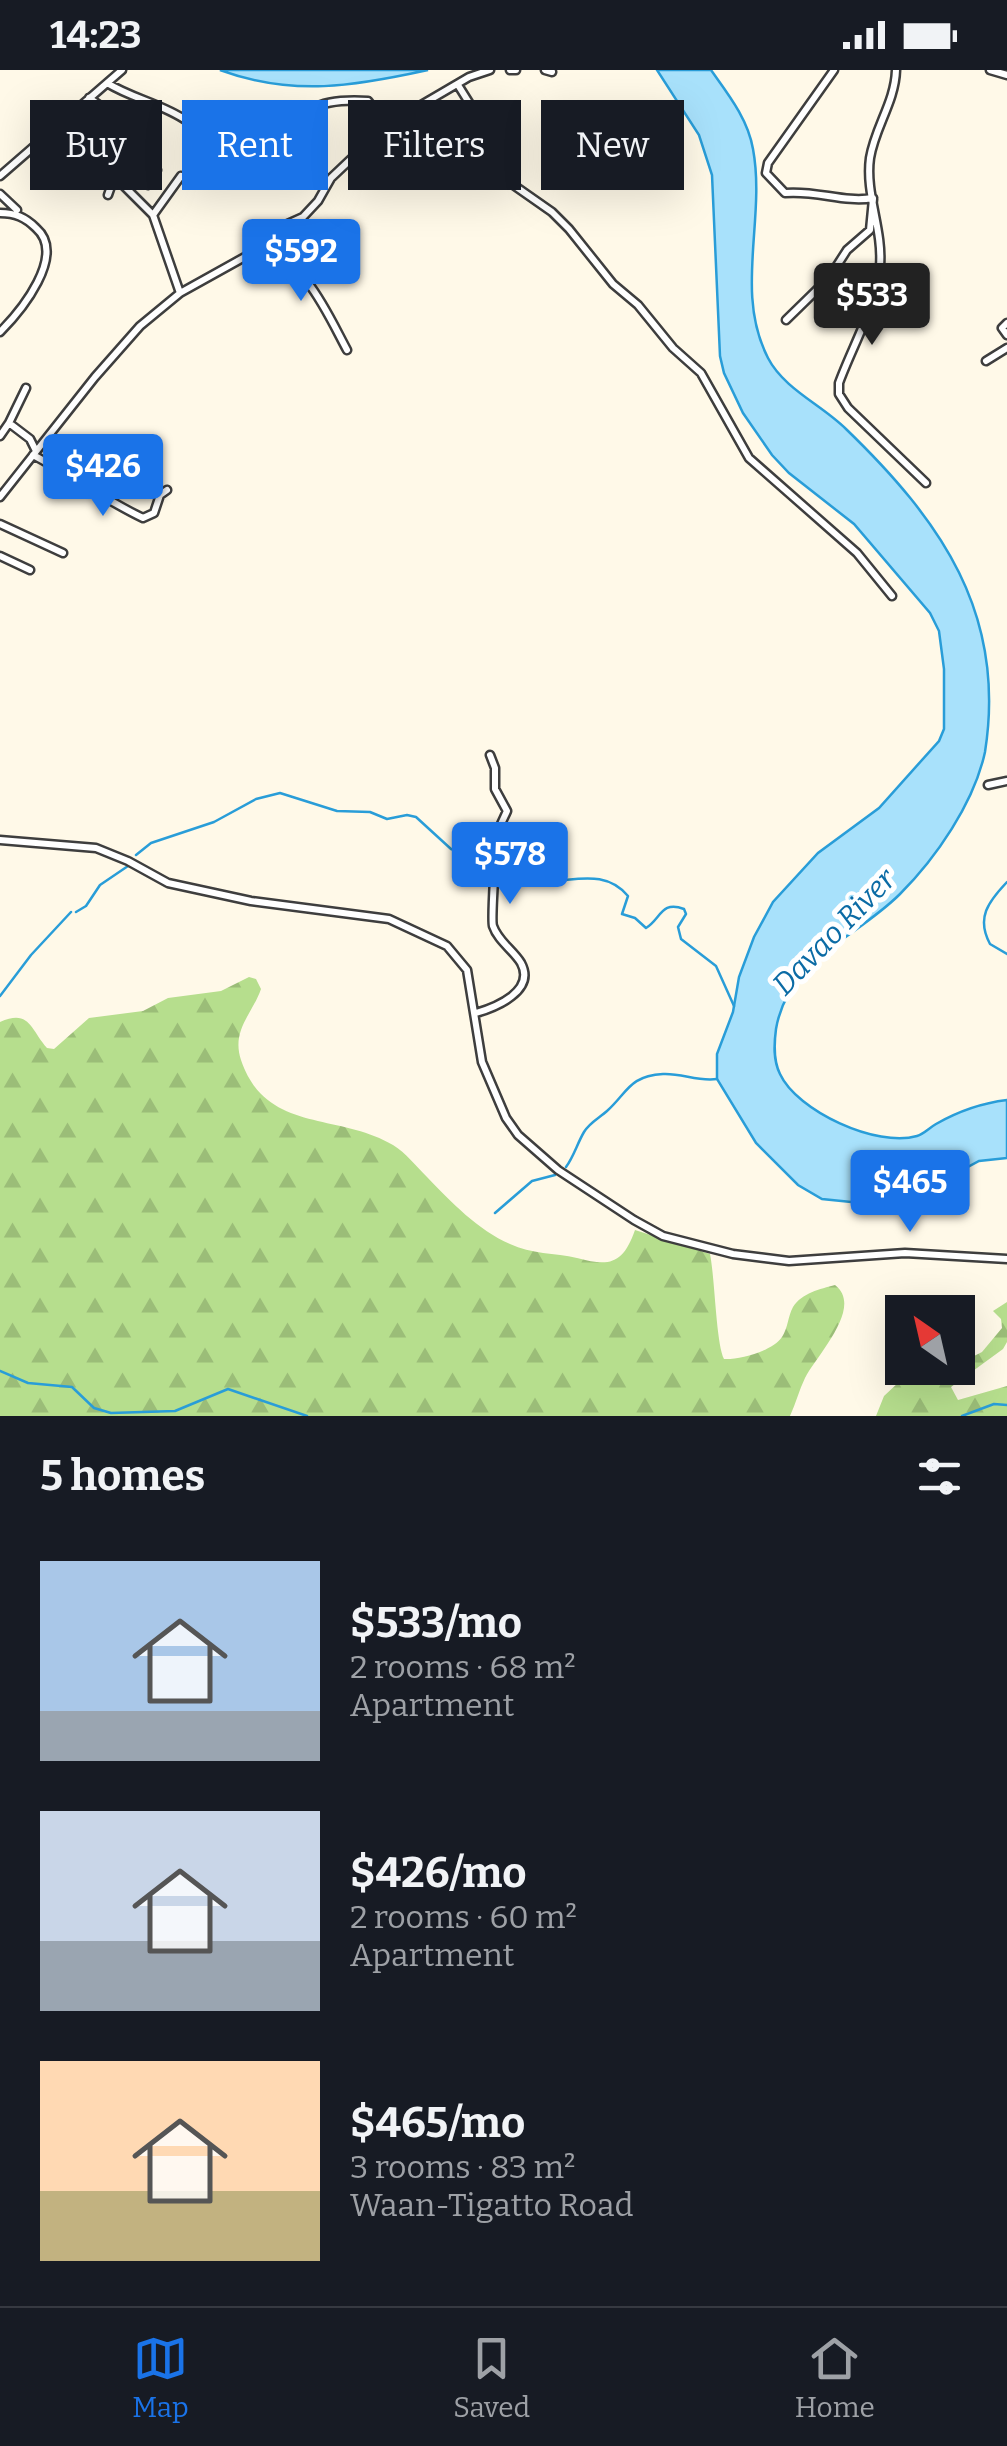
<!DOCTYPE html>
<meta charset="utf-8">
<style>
body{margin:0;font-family:Bitter,serif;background:#242831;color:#f1f3f6;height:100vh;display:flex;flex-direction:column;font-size:38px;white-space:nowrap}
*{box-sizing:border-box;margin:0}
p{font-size:32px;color:#9ea1a6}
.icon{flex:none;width:55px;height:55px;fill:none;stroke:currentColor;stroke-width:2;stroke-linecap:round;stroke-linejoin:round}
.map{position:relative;height:1346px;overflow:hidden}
.side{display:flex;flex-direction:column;background:#171b24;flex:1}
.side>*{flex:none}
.guide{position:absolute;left:30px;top:30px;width:948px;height:90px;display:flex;gap:20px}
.needle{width:65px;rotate:326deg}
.fabs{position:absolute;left:885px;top:1225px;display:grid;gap:20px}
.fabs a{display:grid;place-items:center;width:90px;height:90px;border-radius:0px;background:#171b24;box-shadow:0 10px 40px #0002;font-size:50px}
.price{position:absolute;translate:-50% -85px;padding:0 22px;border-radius:10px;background:#1a73e8;color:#fff;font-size:32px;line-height:65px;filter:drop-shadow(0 2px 5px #0008)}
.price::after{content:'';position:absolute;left:50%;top:60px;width:30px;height:22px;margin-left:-15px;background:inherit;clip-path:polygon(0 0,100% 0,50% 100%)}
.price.on{background:#222;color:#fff}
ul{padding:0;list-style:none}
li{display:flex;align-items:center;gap:30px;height:250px;padding:0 40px}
li span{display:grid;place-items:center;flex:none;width:280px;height:200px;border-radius:0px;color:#555}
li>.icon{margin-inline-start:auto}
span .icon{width:120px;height:120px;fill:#fffc;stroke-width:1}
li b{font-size:42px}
h2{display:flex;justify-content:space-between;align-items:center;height:120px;padding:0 40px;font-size:42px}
.tag{padding:0 35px;border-radius:0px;background:#171b24;box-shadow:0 10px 40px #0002;font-size:35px;line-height:90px}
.tag.on{background:#1a73e8;color:#fff}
.status{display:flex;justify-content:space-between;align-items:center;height:70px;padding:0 50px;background:#171b24;direction:ltr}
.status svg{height:28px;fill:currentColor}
.tabs{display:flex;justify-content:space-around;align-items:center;height:140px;border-top:2px solid #363941;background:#171b24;font-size:28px;color:#9ea1a6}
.tabs a{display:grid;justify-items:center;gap:5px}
.tabs .on{color:#1a73e8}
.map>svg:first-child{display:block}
.forest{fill:url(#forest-firs)}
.water{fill:#a8e1fb;stroke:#299dd8;stroke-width:2.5}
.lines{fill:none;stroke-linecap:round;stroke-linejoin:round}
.stream{stroke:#299dd8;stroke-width:2.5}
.minor-casing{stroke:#3e3e3e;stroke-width:11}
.minor{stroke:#fff;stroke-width:6}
.labels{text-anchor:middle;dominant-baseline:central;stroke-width:10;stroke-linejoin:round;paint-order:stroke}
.water-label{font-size:30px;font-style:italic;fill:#0b6ba5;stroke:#fff}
</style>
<div class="status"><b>14:23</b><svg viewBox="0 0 49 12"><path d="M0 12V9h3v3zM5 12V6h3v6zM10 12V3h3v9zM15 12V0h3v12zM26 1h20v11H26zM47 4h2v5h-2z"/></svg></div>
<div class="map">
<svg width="1007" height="1346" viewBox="0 0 1007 1346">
<defs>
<pattern id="forest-firs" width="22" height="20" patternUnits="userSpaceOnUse" patternTransform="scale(2.5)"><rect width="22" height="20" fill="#b6de8d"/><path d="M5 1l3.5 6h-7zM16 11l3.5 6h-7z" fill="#9bbd78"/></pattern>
</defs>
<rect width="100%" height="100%" fill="#fff9e8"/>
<path class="forest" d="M249,907L256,909L261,919C253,943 231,960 241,990C266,1064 339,1042 393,1075C406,1083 416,1096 427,1107C451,1132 478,1160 510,1174C531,1184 555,1183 577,1188C610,1197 623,1194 635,1160L710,1184C715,1209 716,1273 724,1289C739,1290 773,1281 782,1267C788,1258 788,1246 793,1237C802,1223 820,1219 835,1215C864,1237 817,1285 805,1308C799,1320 796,1333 790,1346H0V952C30,939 30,959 47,978L54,979L89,948L143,941L168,928L221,921Z
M1007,1232V1272L1003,1279L951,1317L958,1330L1007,1316V1346H876L884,1326L914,1298L925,1308L936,1311L952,1298H958V1294L982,1282L1002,1258L1001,1249L993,1241Z"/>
<path class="water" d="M220,0H428C355,16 293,27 220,0Z
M657,0H711C728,24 748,49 753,79C766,149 734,222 768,288C784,319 822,335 846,359C940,450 1007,543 985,682C974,733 936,788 900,824C855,869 788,889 776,959C774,974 773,990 780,1004C797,1041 877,1078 917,1066C924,1064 929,1058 936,1054C957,1042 982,1033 1007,1030V1088L979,1091L938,1113L902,1127L861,1133L822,1129L798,1115L756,1073L717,1009V984L733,942L739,907L754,867L773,832L818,783L879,738L939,671L944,659V599L939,561L930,543L854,454L789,403L772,385L743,343L724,303L720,286L712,105L699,65Z"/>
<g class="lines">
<path class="stream" d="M136,785L151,773L214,752L256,729L280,723L337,741L370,742L387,749L407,745L416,747L451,779L493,792
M500,791H531L542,811C574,812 604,798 628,826L622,844L635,848L646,858C661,849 661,830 684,839L686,844L678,857L681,869L716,896L734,936
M1007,812C988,832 976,848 990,874L1007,884
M76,842L86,836L100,815L128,796
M0,926L31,885L71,842
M566,1097C574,1086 577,1074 584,1062C589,1053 599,1048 607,1041C628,1022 629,1006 663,1004C682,1003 698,1012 717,1009
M495,1143L532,1111L555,1105
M0,1301L28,1313L72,1317L94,1338L111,1343L175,1341L228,1319L307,1346
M962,1346L994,1334L1007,1335"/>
<defs>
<path id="minor" d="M510,0H516
M545,0L552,2
M834,0L768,93L766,103L785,123C817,120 844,133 873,128
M896,0C895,32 875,57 870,88C865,124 883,159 880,196C878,232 852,277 839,313V324L848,338L926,413
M990,0L1007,5
M107,13C133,29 163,34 187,51C208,67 210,92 235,105C260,105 288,53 312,39C327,30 352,30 368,31L387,55
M458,15L473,39L488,79L512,114L552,142L569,159L613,214L638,235L673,278L701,303L749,388L857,483L892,526
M89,28C98,34 109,41 114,51C122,65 114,110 108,125
M0,106L122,0
M115,107L153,145L180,223
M115,107L127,103L148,115L157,100
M0,124L17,140
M0,143C15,143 25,147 36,158C67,185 21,241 0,262
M153,145L181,106
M261,178C306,192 326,241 347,280
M786,250L829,208L847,180L870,160L873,129
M1007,253L1002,258L1007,265
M986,291L1007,278
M9,353L26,318
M0,366L9,353L30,369L36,381
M33,385C71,405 105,430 143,448L154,443L160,425L167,420
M0,427L95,307L140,256L180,223L252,183L283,156L303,147L318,131L331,108L387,55L469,7L490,0
M0,454L63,483
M0,486L30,500
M988,715L1007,711
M0,770L96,778L128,791L168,813L251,831L389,849L447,876L467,900L482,992L506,1048L518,1065L558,1100L634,1150L663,1166L733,1184L789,1191L905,1183L1007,1189
M476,943C496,937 536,921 521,893C513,880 498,871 493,856C491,850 496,769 498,762C500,755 504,748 507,741L495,719V698L490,685"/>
</defs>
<use href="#minor" class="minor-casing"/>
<use href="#minor" class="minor"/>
</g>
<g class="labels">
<g class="water-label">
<text transform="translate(834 862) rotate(-46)">Davao River</text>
</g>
</g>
</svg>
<div class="fabs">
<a><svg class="needle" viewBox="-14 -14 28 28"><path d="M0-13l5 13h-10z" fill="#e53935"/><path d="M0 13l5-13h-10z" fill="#9ea1a6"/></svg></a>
</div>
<b class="price" style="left:301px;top:234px">$592</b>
<b class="price on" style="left:872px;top:278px">$533</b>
<b class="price" style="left:103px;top:449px">$426</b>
<b class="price" style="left:510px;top:837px">$578</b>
<b class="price" style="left:910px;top:1165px">$465</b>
<div class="guide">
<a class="tag">Buy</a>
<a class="tag on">Rent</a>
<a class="tag">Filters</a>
<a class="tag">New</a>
</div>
</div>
<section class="side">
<h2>5 homes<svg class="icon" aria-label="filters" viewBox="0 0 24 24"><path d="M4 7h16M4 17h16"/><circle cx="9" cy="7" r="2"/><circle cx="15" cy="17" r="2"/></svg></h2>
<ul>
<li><span style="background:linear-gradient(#a9c7e8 75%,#9aa5b1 0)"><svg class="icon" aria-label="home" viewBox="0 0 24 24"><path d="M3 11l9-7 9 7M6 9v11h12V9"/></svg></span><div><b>$533/mo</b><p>2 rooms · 68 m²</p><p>Apartment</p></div></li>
<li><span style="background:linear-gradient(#c9d6e8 65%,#9aa5b1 0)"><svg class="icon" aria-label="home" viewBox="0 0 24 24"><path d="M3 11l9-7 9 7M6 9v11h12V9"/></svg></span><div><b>$426/mo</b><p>2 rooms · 60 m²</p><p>Apartment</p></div></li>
<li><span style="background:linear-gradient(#ffd9b3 65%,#c2b280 0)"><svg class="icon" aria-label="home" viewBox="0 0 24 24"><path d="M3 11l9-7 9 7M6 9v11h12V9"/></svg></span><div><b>$465/mo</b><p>3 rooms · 83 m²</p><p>Waan-Tigatto Road</p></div></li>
</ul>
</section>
<nav class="tabs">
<a class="on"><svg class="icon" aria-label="map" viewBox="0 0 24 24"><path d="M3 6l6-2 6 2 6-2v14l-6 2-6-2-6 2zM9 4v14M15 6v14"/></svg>Map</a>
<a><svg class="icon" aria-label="saved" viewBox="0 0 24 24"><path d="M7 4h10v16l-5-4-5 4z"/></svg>Saved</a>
<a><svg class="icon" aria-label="home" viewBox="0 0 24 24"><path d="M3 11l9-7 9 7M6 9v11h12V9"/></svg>Home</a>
</nav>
